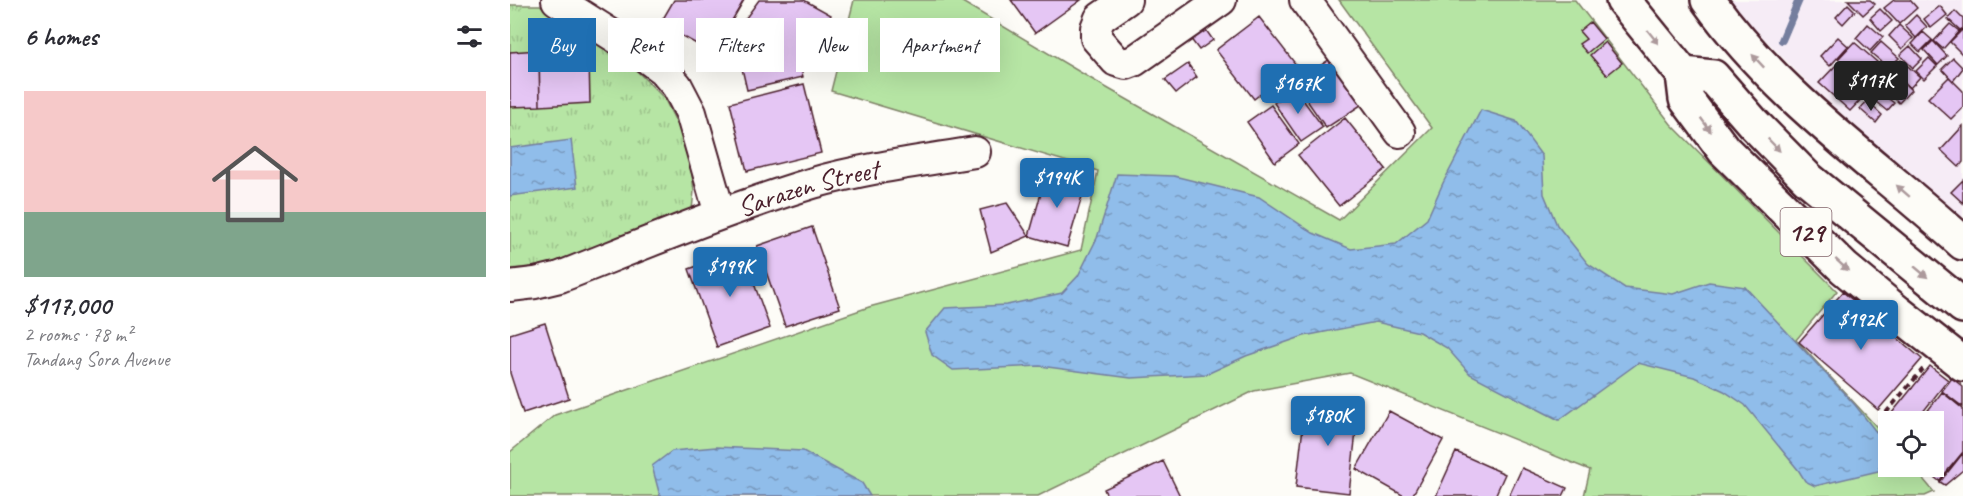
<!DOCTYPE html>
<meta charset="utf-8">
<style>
body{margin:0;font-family:Caveat,sans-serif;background:#f7f7f7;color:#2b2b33;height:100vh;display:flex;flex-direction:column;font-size:22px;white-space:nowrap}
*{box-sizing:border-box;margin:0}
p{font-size:20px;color:#7c7c81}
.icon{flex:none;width:33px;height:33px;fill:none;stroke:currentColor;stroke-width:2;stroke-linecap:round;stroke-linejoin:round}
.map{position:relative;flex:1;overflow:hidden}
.details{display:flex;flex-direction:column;background:#fff;width:510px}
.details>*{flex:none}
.hud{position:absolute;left:18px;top:18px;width:570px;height:54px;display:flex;gap:12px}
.tools{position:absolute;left:1368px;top:411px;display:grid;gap:12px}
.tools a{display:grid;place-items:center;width:66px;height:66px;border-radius:0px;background:#fff;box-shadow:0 6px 24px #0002;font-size:30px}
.price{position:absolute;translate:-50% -51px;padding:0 14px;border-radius:6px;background:#1f6fb2;color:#fff;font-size:20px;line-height:39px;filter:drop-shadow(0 2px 3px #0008)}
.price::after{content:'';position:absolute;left:50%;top:36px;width:18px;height:14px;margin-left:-9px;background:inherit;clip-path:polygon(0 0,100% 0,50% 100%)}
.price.selected{background:#222;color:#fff}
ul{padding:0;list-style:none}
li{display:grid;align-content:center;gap:12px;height:318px;padding:0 24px}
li+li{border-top:2px solid #e1e1e2}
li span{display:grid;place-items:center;height:186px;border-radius:0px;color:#555}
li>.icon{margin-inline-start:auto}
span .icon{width:108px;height:108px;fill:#fffc;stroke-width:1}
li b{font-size:26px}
h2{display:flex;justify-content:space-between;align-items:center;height:72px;padding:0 24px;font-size:26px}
.chip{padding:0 21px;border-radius:0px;background:#fff;box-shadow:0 6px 24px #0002;font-size:21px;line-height:54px}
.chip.selected{background:#1f6fb2;color:#fff}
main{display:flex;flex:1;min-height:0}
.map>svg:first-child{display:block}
.built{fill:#f6ecf6}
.grass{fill:#b6e5a4;stroke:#808268;stroke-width:1.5}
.park{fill:url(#park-tufts);stroke:#808268;stroke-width:1.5}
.water{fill:url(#water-ripples);stroke:#747e9e;stroke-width:1.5}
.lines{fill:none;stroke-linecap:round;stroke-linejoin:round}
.stream{stroke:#747e9e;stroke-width:8}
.building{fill:#e5c6f4;stroke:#4a1f2b;stroke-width:1.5}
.street-casing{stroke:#4a1f2b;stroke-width:34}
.primary-casing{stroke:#4a1f2b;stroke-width:38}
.path{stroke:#4a1f2b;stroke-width:4;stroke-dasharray:6 4.5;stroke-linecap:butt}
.street{stroke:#fdfcf7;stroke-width:30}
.primary{stroke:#fdfcf7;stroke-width:33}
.oneway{fill:#ac999b}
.labels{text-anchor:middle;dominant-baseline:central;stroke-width:6;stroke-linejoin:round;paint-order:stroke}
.shield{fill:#fdfcf7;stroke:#806168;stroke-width:1.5}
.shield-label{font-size:27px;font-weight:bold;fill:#4a1f2b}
.street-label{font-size:28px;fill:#4a1f2b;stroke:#fdfcf7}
</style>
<main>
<section class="details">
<h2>6 homes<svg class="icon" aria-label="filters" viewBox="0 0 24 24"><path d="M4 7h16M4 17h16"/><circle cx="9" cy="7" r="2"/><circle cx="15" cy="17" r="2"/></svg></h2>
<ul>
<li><span style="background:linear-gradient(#f6c9c9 65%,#7fa58c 0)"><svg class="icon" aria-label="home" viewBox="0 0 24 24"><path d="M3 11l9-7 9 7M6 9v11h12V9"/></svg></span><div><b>$117,000</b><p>2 rooms · 78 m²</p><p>Tandang Sora Avenue</p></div></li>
</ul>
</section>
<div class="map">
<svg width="1453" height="496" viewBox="0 0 1453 496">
<defs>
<pattern id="park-tufts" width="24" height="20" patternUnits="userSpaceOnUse" patternTransform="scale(1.5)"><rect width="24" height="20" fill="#b6e5a4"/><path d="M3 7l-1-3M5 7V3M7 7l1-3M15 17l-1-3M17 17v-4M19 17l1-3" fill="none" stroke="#9ec48d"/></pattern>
<pattern id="water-ripples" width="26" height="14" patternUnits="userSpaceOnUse" patternTransform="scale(1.5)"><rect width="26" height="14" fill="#90bdea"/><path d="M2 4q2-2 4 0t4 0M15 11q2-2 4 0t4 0" fill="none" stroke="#7899be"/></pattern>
</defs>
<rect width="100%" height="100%" fill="#fdfcf7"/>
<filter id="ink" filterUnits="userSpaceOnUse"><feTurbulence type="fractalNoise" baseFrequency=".0167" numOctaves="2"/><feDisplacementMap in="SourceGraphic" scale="12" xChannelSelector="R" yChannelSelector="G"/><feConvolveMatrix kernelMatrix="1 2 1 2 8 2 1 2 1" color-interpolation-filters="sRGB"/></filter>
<g filter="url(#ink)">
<path class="built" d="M1219,0H1453V220L1307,92L1228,12Z"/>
<path class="grass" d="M344,0H449L590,84L829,220L922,128L829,0H1065L1161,124L1327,291L1286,340L1378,439V466L1403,467L1424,492L1415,496H1074L1080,470L840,373L744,391L528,496H0V452L45,415L359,307L571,250L588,171L321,91Z"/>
<path class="park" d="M0,5H30L128,72L154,98L171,132L182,174L184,191L182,210L63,257L30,266L0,269Z"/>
<path class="water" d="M971,110L1006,121L1032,156L1034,194L1047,225L1078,264L1115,288L1163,294L1199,282L1235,287L1345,405L1378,447V466L1385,467L1305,486L1295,481L1289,471L1235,405L1214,391L1184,377L1128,363L1049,420L960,374L937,348L909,332L866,322L794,336L736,356L697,374L621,378L530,366L443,370L422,355L415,332L435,308L497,305L552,293L568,276L587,238L607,174L664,176L749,197L803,233L841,249L886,244L917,219L933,183Z
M61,140L67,187L0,196V148Z
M206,447L293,451L352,483L360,496H150L142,466L162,451Z"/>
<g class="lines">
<path class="stream" d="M1272,40L1289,0"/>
</g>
<path class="building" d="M164,0H234L203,53L150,24Z
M249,0H294L321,15L291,68L293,77L237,90L231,64L211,52Z
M501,0H571L525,33Z
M1338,0H1360L1365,4L1353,15Z
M1384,0H1400L1407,8L1389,24L1374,8Z
M1338,4L1345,11L1333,24L1326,17Z
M1430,6L1437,15L1421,28L1414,19Z
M1370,9L1382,21L1371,31L1360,18Z
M1445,11L1453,19V28L1450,30L1438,19Z
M1406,15L1417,27L1406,38L1395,26Z
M749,17L787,66L744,99L706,50Z
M1080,22L1094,39L1077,53L1069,44L1076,39L1069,31Z
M691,23L703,40L689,50L677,34Z
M1358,24L1373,37L1360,51L1346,38Z
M1440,24L1449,31L1433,49L1424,41Z
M1389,25L1403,38L1392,49L1379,36Z
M1453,29V55L1440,42Z
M1413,32L1422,40L1410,52L1402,44Z
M1328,37L1338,46L1320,66L1310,56Z
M1423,41L1437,56L1428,65L1414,50Z
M1095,42L1112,63L1097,75L1080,55Z
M1344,42L1367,62L1351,79L1328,59Z
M1371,42L1389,58L1379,68L1361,53Z
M1400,46L1412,59L1403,68L1390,55Z
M29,50L30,106L0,107V52Z
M1419,58L1427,66L1414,79L1406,71Z
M1443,58L1453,68L1443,81L1432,69Z
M79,59L80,103L30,106L29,61Z
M820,59L851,105L816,128L785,83Z
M1391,60L1410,77L1400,88L1381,71Z
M1328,63L1359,91L1340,111L1309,83Z
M678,64L687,77L666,93L655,80Z
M1369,66L1384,80L1374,91L1359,77Z
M1439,77L1453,91V107L1441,119L1418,98Z
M1389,78L1401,90L1389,103L1377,91Z
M294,84L311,153L237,171L220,103Z
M785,89L813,127L791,142L764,103Z
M1366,89L1384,103L1377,111L1360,97Z
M1357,101L1372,115L1366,123L1350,109Z
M761,105L789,144L765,162L737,122Z
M835,118L876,169L829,206L788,155Z
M1453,126V162L1449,167L1431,150Z
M537,172L576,183L557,247L519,236Z
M1453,180V203L1441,192Z
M497,203L519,236L481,252L470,210Z
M302,227L330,308L275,326L247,246Z
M232,250L260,328L207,347L179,269Z
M1333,292L1412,359L1368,410L1289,342Z
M35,323L59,398L13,413L0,373V334Z
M1420,366L1438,380L1405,422H1378V429L1373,424Z
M1442,378L1453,387V407L1432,391Z
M1432,392L1453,409V452L1429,481L1410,466H1424V422H1409Z
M796,401L849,406L839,493L786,487Z
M879,411L933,440L902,496H894L846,469Z
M946,452L995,474L985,496H926Z
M1453,453V470L1435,485L1430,482Z
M653,461L670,496H597L594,489Z
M1012,468L1057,488L1053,496H999Z"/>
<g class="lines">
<defs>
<g id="street">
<path d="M47,0L129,52L153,70L167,86L181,113L210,214"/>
<path d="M616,0L590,18L586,28V38L606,61L616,64L624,61L711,0"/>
<path d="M795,0L890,132"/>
<path id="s1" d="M0,286L25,283L50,277C134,244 217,209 303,183C356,168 411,161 465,152"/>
</g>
<path id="primary" d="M1113,0L1173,74L1176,99L1214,150L1334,268L1387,312L1453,364
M1198,0C1267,97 1366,164 1453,243
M1173,74L1203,77L1243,123L1297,178L1453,306"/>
</defs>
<use href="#street" class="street-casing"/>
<use href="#primary" class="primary-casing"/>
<path class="path" d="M1369,421L1413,369"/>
<use href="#street" class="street"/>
<use href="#primary" class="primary"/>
</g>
<defs><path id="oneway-solid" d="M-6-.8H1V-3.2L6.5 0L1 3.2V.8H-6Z" transform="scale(1.5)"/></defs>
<g class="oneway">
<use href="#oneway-solid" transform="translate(1143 37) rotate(51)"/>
<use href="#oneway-solid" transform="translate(1248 61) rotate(-133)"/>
<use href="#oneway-solid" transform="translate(1196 125) rotate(54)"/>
<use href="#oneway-solid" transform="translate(1264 145) rotate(46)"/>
<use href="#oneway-solid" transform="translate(1393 191) rotate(-139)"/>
<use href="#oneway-solid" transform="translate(1332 265) rotate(42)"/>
<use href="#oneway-solid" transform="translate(1411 272) rotate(40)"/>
</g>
</g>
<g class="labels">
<rect class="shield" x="1270.5" y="208" width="51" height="48" rx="4.5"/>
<g class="shield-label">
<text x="1296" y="232">129</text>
</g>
<g class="street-label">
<text stroke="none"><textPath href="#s1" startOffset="315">Sarazen Street</textPath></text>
</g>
</g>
</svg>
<div class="tools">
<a><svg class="icon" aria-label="locate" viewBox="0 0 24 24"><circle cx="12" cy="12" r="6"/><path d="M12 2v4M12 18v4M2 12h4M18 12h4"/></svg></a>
</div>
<b class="price selected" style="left:1361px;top:112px">$117K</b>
<b class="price" style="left:788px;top:115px">$167K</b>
<b class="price" style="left:547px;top:209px">$194K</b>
<b class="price" style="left:220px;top:298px">$199K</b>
<b class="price" style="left:1351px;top:351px">$192K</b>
<b class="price" style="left:818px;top:447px">$180K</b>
<div class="hud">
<a class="chip selected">Buy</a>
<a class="chip">Rent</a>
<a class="chip">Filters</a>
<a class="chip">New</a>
<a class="chip">Apartment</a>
</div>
</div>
</main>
